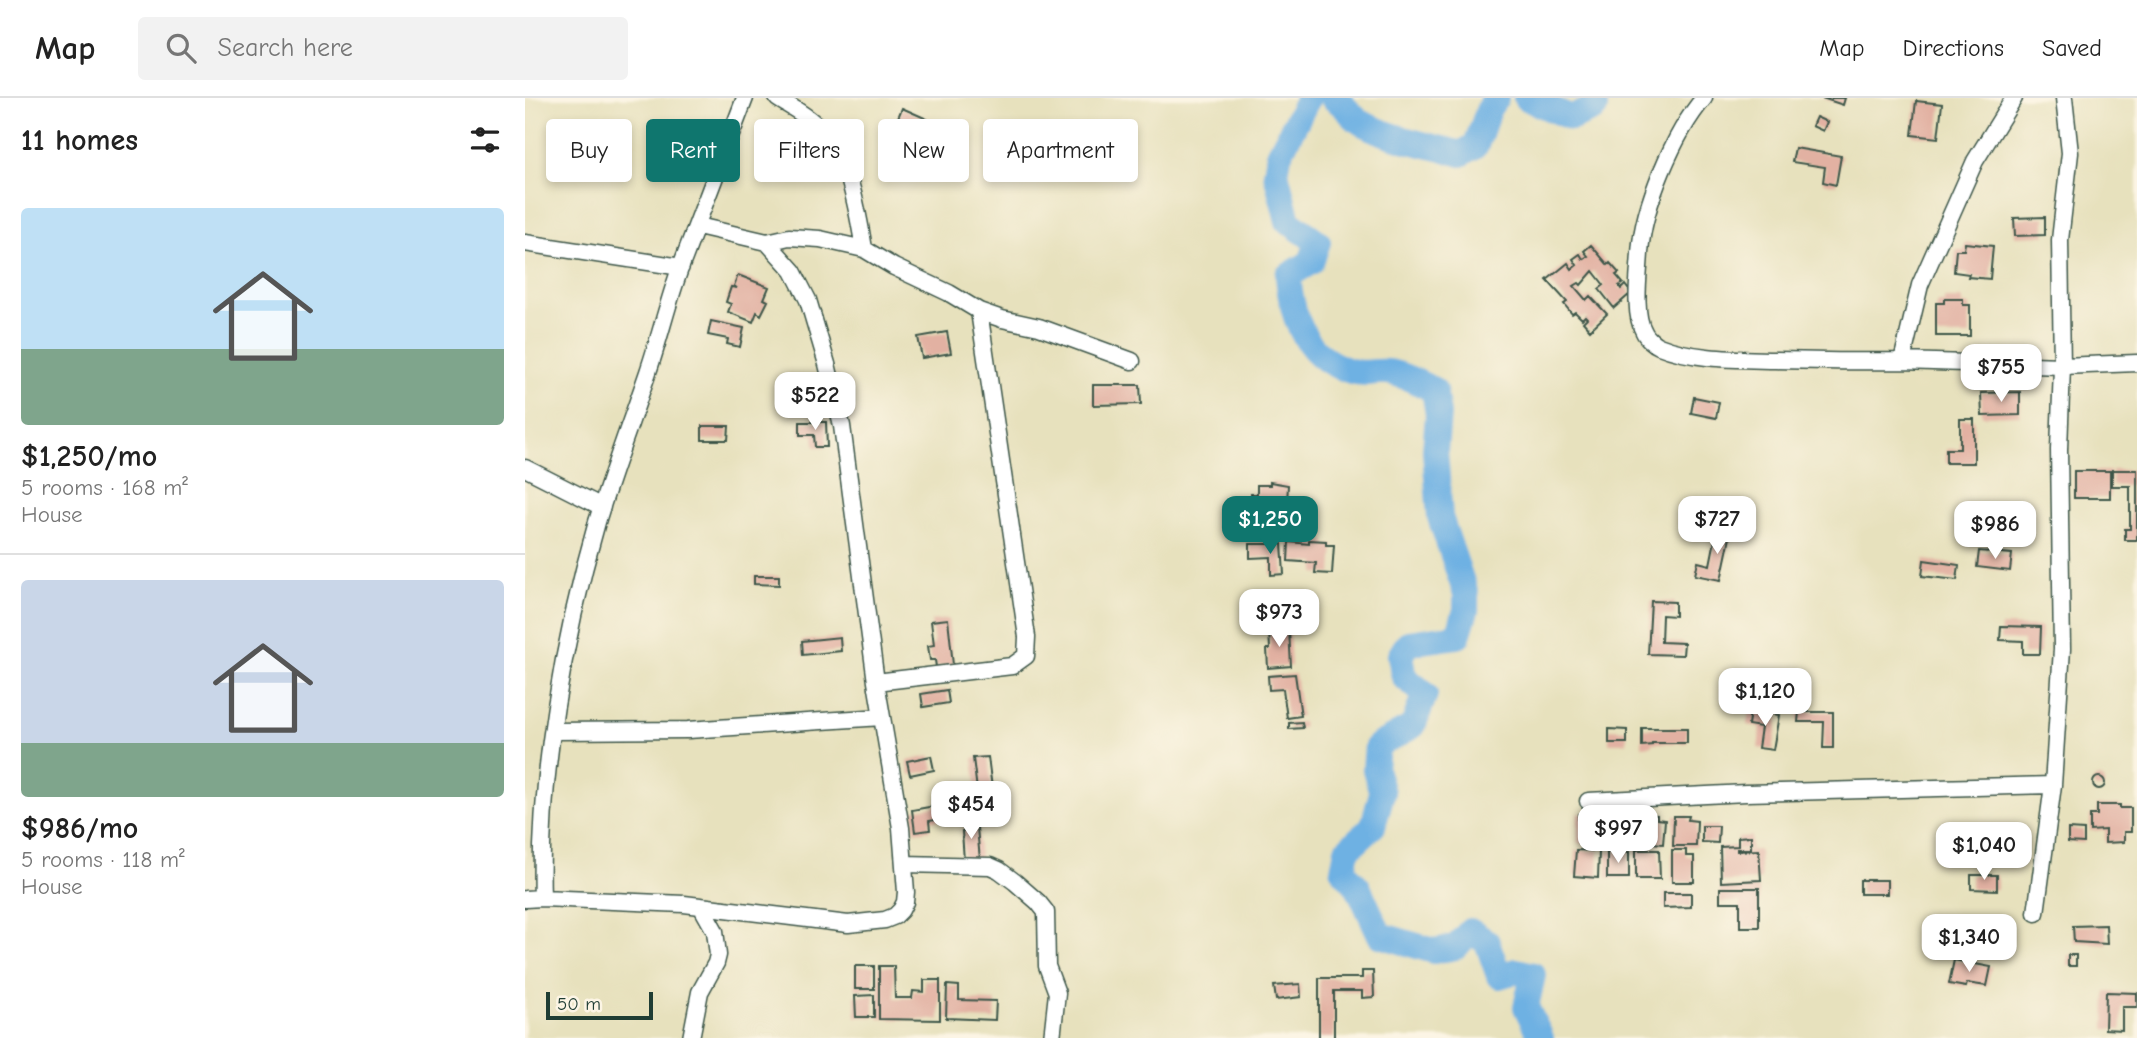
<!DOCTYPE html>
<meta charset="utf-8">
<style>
body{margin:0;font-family:"Comic Neue",sans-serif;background:#f2f2f2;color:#222;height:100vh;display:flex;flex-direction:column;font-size:26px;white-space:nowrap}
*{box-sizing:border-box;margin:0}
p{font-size:23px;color:#767676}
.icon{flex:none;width:38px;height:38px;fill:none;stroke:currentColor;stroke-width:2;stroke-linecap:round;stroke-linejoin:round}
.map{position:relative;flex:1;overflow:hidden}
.sheet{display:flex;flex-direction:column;background:#fff;width:525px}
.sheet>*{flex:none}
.guide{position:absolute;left:21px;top:21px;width:665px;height:63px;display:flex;gap:14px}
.scale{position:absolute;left:21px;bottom:18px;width:107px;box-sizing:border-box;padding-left:7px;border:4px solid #1f3d34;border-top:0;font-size:19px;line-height:24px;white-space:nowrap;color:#1f3d34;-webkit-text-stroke:5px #fcf5e5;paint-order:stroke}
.price{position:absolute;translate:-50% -60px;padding:0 16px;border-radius:14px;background:#fff;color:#222;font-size:23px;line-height:46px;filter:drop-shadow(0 2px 4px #0008)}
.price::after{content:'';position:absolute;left:50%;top:42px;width:21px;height:16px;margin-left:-10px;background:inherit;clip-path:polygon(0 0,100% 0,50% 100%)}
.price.selected{background:#0f766e;color:#fff}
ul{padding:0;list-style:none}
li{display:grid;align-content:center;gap:14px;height:371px;padding:0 21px}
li+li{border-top:2px solid #e0e0e0}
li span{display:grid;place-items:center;height:217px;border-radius:7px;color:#555}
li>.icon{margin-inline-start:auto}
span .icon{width:126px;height:126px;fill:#fffc;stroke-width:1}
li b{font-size:30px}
h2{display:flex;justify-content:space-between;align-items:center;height:84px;padding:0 21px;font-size:30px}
.pill{padding:0 24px;border-radius:7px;background:#fff;box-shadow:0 4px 10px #0003;font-size:24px;line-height:63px}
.pill.selected{background:#0f766e;color:#fff}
header{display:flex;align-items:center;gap:42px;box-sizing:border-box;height:98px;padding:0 35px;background:#fff;border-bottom:2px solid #e0e0e0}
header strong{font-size:33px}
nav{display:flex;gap:38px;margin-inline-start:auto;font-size:24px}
.search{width:490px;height:63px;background:#f2f2f2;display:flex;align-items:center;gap:18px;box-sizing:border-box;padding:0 24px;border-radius:7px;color:#767676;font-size:26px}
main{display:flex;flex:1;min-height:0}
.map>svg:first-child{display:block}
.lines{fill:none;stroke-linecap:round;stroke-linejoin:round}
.river{stroke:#6eb1e3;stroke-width:26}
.building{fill:#e2b1a2}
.minor-casing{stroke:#3d5649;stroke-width:19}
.minor{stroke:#fff;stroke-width:16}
</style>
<header>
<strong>Map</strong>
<div class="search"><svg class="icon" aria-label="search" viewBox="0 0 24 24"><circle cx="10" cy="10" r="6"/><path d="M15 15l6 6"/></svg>Search here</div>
<nav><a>Map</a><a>Directions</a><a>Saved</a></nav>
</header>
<main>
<section class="sheet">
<h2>11 homes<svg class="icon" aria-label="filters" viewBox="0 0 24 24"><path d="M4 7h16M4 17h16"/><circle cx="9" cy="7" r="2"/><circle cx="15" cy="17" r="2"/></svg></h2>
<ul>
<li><span style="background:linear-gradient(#bfe0f5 65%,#7fa58c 0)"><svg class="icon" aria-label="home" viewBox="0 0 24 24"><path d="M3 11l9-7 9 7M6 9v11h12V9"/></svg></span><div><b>$1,250/mo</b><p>5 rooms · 168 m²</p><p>House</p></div></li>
<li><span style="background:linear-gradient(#c9d6e8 75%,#7fa58c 0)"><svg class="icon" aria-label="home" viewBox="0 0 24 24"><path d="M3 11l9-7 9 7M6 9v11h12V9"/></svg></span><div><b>$986/mo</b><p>5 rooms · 118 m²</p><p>House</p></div></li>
</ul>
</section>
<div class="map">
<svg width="1612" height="940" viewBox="0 0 1612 940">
<rect width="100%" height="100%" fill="#fcf5e5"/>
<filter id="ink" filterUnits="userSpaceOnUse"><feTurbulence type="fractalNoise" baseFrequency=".0143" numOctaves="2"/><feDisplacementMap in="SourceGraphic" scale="14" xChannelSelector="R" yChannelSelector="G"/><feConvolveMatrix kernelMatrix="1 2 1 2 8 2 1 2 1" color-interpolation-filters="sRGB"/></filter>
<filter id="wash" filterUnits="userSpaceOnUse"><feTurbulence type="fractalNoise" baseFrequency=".00686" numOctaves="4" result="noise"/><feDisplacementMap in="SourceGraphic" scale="28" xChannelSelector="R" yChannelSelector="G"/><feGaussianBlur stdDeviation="1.57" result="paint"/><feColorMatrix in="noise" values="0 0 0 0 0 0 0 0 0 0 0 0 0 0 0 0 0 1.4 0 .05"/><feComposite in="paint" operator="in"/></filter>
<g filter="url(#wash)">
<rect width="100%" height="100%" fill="#e7e1bd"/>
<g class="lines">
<path class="river" d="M783,0L754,57L751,75L763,123L793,144L786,164L763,178C767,221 781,263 830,274C842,277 856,271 868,275C882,278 896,286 909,292L913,316L910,353L915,419L941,496V512L933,538L883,545L875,558L879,579L900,596L888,628L852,648L850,671L857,695L848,728L822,752L818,772L833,789L855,837L909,853L931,849L945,833L962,844L974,878L991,873L1008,877L1001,909L1016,940
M808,0C821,7 826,19 837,25C867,41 904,47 936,56L951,47L964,10L971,0
M1001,0L1047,20L1070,10L1069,0"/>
</g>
<g id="blocks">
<path class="building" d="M1297,0H1320L1318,7Z
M1391,3L1417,6L1413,40L1387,37Z
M377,10L402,21L389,52L364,41Z
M1291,19L1302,24L1298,33L1287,28Z
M1270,50L1316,58L1311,87L1298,84L1300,69L1267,64Z
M1520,119V137L1490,138L1489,120Z
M1440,145L1468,148L1465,181L1443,179L1444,176L1429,174L1431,152H1439Z
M1066,147L1083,167L1085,165L1094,175L1091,177L1098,185L1094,188L1096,191L1100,187L1106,195L1089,210L1074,191L1079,187L1068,173L1056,187L1054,185L1049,188L1061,202L1065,198L1082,216L1065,232L1058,224L1062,220L1060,218L1057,221L1050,214L1047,216L1039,206L1042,204L1022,182L1043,165L1047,171L1052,167L1048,161L1055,156L1058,161L1063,158L1059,153Z
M213,177L244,189L239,201L243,203L236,217L232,214L228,224L203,214L206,206L201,204L206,189L212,190L209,188Z
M1419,201H1438V207H1445V238H1411V205H1419Z
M186,223L219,230L215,249L202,246L203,241L183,237Z
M422,234L426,255L397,260L393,239Z
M568,287H615L616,306L568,307Z
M1495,294V317L1457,318L1456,295Z
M1169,299L1194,304L1191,320L1166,315Z
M1435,321H1449V365H1421V351H1435Z
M275,324H301L302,349H290L289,337H275Z
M177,328H204L203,342H177Z
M1587,372H1612V442H1600V431H1605V388H1587Z
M1549,373H1585V400H1549Z
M745,384L763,387L762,404H757V414H730V406H726V396H732V387H745Z
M1193,427L1207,430L1196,482L1170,477L1173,464L1185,467Z
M784,442L801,443V447H809L807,476L790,475L791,465L763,463L764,444L784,446Z
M725,446H757L759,476L746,477V459L725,460Z
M1454,453L1487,456L1485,473L1452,469Z
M1399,462L1434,467L1432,482L1397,478Z
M229,478H254V487L229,486Z
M1126,503L1150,504V518L1137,517L1136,544L1159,545L1158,557L1123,556Z
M423,521L428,567L411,569L410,562H405L403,548L409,547L406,523Z
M1476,528L1516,529L1515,556H1498V543L1475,542Z
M764,532L766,568L743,570L742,551H745L744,533Z
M315,539L316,553L278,557L277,543Z
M770,576L776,618L762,620L758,591L744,592L743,578Z
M422,592L424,605L398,609L396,596Z
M1225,613L1254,617L1248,652L1233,650L1236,629L1223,627Z
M1274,614H1308V650H1298L1299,624H1273Z
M777,624L778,630L764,631V625Z
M1117,630H1162V645H1127V647L1117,648Z
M1084,631L1102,632V645H1084Z
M406,658L409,672L385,677L382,663Z
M463,659L467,690L452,692L448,660Z
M1568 685a6 6 0 1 1 12 0a6 6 0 1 1-12 0Z
M438,703L441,717L404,723L405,732L390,734L387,712Z
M1572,707H1595V710H1606V734H1599V744L1580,745V732L1565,733V717H1572Z
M1053,716L1076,717L1075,745H1053Z
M1118,716L1132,717V721L1140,722L1138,746L1116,744Z
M1084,717L1108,718L1107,746L1083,745Z
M1149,718H1164L1163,722L1172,723L1171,748H1148Z
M451,719L455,762L439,763L437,733L441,732L440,720Z
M1177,728H1194L1193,745L1177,744Z
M1543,731L1559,732V745L1543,744Z
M1226,738V751H1212V753L1234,752L1236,782L1196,784L1195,749L1213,748V739Z
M1051,752L1074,753L1073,780L1049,778Z
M1111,752H1134L1135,781H1111Z
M1147,752H1161V758H1169V784H1147Z
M1082,754H1104V780H1082Z
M1446,777H1472V792L1446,791Z
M1335,782H1362V796H1335Z
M1195,790H1234V829H1215V804H1195Z
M1138,795H1166V809L1138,810Z
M1581,827L1582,846L1549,844L1548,828Z
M1543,857H1551V868H1543Z
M1429,862L1466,869L1462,888L1442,885L1441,889L1424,886Z
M330,868H349V891H330Z
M354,868H369L370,900H387L388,893L399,894V882H415V922L354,921Z
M837,873H848L849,899L837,900V893H809V940H794V880H837Z
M775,886L776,899L751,902L749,888Z
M422,887L434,888V902L471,903L470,922L421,920Z
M1581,894L1612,895V909H1597V932L1580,931Z
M349,897V919H331L330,898Z"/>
</g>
</g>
<g filter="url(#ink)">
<use href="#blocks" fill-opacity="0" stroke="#3d5649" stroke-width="2"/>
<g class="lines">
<defs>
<path id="minor" d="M252,0C264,8 278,15 289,25C324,53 332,109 339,151
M1179,0C1149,35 1118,108 1115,155C1114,176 1108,216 1119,234C1121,239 1129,246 1134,248C1169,262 1213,261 1250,262C1292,263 1335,264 1377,263L1395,187L1450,63L1489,0
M173,128L242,144L264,139L295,141L339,151L369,169L424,195L454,213L477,221L514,229L607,263
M0,145L156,169
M1377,263L1537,268L1612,265
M0,370L77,409
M351,584L487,568L501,558L502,539L454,213
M29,633L163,632L357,619
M1063,703L1221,695L1528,687L1537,551L1534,352L1537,268L1535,142L1545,55L1539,0
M379,766L465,768L474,772L490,784L513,804L521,814L522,868L532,895L527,940
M17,800L159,806L323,826L360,822L370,818L376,812L380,804L381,794L376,730L351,584L317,328L302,266L283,202L268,173L242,144
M0,801L17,800C13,681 39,538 72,424C87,374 106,324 123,274C135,239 143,203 156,168C177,112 199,56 220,0
M1511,815L1528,687
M166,940L175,894L191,865L193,857L190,833L176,808"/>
</defs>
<use href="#minor" class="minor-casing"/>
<use href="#minor" class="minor"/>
</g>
</g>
</svg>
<div class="scale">50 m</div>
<b class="price" style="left:1476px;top:306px">$755</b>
<b class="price" style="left:290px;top:334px">$522</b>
<b class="price selected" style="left:745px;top:458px">$1,250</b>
<b class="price" style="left:1192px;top:458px">$727</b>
<b class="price" style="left:1470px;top:463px">$986</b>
<b class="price" style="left:754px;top:551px">$973</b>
<b class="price" style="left:1240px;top:630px">$1,120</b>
<b class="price" style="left:446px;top:743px">$454</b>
<b class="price" style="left:1093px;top:767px">$997</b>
<b class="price" style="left:1459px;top:784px">$1,040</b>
<b class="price" style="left:1444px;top:876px">$1,340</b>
<div class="guide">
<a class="pill">Buy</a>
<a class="pill selected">Rent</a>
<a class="pill">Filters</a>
<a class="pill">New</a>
<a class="pill">Apartment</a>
</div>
</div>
</main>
